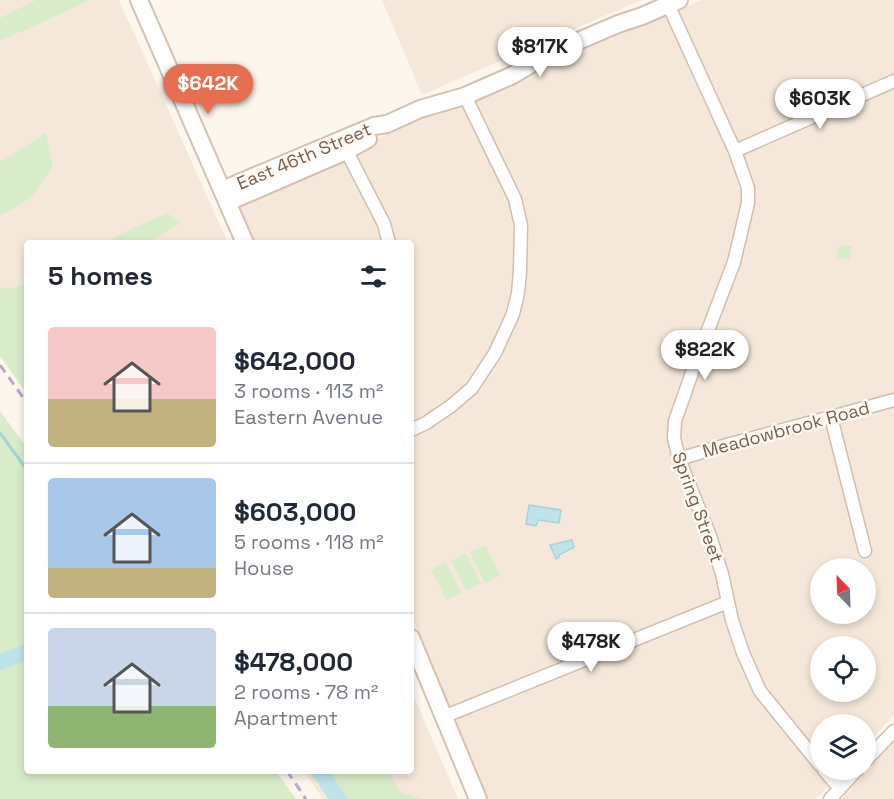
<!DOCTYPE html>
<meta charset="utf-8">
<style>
body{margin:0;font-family:"Space Grotesk",sans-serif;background:#f6f6f7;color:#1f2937;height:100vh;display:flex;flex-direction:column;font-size:22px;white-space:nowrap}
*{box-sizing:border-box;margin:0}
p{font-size:20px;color:#747a83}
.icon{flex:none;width:33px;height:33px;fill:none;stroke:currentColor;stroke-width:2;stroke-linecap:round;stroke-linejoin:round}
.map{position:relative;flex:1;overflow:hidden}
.sheet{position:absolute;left:24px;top:240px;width:390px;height:534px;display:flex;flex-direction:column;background:#fff;border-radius:6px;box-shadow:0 3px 9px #0003}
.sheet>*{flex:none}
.needle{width:39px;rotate:337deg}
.fabs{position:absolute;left:810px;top:558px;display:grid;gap:12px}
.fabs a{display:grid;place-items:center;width:66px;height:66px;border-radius:50%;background:#fff;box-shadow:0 3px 9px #0003;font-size:30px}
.price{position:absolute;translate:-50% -51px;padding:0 14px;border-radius:21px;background:#fff;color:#222;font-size:20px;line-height:39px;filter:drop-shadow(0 2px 3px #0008)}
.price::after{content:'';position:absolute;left:50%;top:36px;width:18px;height:14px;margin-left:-9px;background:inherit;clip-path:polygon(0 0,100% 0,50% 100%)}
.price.current{background:#e76f51;color:#fff}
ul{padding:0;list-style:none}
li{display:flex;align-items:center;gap:18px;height:150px;padding:0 24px}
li+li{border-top:2px solid #e0e1e3}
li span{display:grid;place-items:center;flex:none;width:168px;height:120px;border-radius:6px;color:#555}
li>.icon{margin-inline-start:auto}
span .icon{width:72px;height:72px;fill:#fffc;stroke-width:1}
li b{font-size:26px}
h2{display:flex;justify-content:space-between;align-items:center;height:72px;padding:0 24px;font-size:26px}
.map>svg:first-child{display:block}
.residential{fill:#f5e8da;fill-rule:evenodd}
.green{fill:#d8ecc9}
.water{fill:#bfe3e8;stroke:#a5d3da;stroke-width:1.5}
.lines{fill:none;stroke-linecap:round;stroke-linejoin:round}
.stream{stroke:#a5d3da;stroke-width:3}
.river{stroke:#bfe3e8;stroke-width:16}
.street-casing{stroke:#d1beb0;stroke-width:15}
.secondary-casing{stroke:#d6c0b0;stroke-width:20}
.street{stroke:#fff;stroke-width:12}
.secondary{stroke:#fff;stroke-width:16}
.rail{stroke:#b9a8c9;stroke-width:3;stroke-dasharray:9 6;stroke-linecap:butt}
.labels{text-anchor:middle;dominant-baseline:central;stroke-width:5;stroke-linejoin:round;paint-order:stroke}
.street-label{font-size:18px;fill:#7a5c4d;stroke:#fffaf3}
</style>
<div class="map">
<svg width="894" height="799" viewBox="0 0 894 799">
<rect width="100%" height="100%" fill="#fdf6ec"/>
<path class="residential" d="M0,0H119L228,243H27V366L0,323Z
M382,0H641L422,95Z
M702,0H894V715L866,745V724H820V770H843L816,799H488L411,615V243H255L238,202L432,114ZM820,568H866V614H820ZM820,646H866V692H820Z
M411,690L458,799H323L304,771H411Z
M894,740V799H842Z"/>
<path class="green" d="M36,0H89L28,29L0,40V18Z
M46,133L53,166L32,197L0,216V162Z
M167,213L181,222L147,243H108L122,233Z
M839,245L852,246L850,260L837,258Z
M27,283V394L0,356V287L8,289Z
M0,411L27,448V771H276L296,799H0Z
M485,545L500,575L485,583L470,552Z
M466,554L481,583L466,591L451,561Z
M446,562L462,593L447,600L431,570Z
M309,771H389L399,791L420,799H328Z"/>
<path class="water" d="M529,505L561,510L559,523L538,520L536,526L526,524Z
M572,540L574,547L559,555V557L556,559L550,545Z"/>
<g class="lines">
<path class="stream" d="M0,433L27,470"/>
<path class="river" d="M0,662L27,652
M320,771L330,787L339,799"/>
<defs>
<path id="street" d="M666,0L735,151L748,188V203L734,262L694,367L675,421L674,438L679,459L710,536L722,574L732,620L743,653L760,691L820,765
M343,144L384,224L389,243
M735,151L894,81
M831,417L865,551
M411,430L426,423L451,406L472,388L495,353L513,314L518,293L520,271L521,225L515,199L465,96
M679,459L712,449L894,400
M443,717L728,602
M866,760L894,731
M824,770L840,789
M830,799L857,770"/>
<path id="secondary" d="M139,0L245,243
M222,190L374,126L387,124L420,109L465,96L513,75L546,55L618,24L642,16L679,0
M228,202L346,151L368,139
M411,638L478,799"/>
</defs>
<use href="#street" class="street-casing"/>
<use href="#secondary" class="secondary-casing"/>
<use href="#street" class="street"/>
<use href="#secondary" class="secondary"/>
<path class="rail" d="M0,365L27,403
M287,771L306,799"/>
</g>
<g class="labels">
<g class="street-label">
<text transform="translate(304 156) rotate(-23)">East 46th Street</text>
<text transform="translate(786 429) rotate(-15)">Meadowbrook Road</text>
<text transform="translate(698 507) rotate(70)">Spring Street</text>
</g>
</g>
</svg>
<div class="fabs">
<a><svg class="needle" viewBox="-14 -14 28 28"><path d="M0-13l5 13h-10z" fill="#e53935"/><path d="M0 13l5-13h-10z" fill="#747a83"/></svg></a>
<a><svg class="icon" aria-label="locate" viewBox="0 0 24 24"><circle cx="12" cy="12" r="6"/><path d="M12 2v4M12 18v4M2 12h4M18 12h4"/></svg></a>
<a><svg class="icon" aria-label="layers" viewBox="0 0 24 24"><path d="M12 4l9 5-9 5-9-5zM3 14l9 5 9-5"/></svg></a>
</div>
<b class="price" style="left:540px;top:78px">$817K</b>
<b class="price current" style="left:208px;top:115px">$642K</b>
<b class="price" style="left:820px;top:130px">$603K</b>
<b class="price" style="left:705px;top:381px">$822K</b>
<b class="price" style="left:591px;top:673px">$478K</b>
<section class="sheet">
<h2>5 homes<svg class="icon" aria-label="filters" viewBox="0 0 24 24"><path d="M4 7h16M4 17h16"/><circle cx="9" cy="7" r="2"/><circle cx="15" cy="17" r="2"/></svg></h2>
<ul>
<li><span style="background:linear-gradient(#f6c9c9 60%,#c2b280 0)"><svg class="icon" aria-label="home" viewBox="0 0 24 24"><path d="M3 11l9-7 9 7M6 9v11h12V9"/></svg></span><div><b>$642,000</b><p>3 rooms · 113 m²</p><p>Eastern Avenue</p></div></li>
<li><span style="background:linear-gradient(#a9c7e8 75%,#c2b280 0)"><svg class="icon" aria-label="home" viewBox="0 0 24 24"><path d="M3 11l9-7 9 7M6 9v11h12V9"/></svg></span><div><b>$603,000</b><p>5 rooms · 118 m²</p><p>House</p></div></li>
<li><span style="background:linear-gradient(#c9d6e8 65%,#8fb573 0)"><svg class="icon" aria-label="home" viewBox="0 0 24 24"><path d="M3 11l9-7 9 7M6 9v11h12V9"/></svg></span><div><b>$478,000</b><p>2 rooms · 78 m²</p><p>Apartment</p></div></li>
</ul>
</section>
</div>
